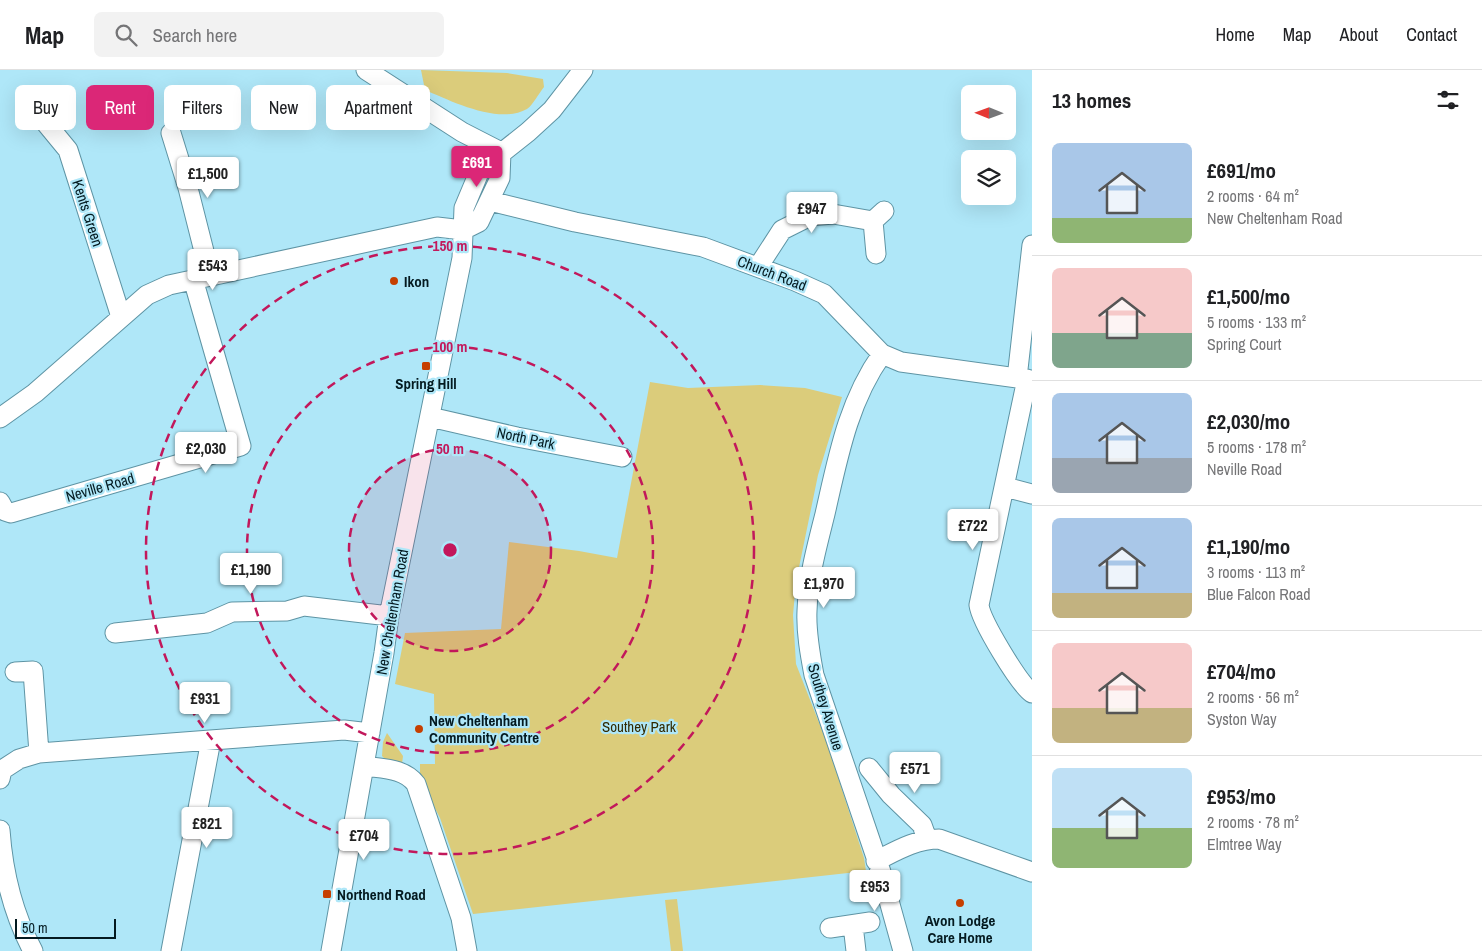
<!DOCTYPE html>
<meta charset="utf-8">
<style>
body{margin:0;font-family:"Archivo Narrow",sans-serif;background:#f2f2f2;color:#202124;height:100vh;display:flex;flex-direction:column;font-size:19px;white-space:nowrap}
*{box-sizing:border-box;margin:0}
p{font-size:16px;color:#757577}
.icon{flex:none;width:28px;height:28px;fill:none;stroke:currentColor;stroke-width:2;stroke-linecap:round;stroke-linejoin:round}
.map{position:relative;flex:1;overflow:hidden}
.details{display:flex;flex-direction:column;background:#fff;width:450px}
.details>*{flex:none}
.top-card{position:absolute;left:15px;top:15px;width:475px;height:45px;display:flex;gap:10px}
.needle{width:32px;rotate:271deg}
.tools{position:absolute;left:961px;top:15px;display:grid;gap:10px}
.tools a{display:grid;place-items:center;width:55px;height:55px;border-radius:8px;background:#fff;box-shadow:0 5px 20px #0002;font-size:25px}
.scale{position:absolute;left:15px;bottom:12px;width:101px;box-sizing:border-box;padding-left:5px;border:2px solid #041a20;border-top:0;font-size:14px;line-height:18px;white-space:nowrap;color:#041a20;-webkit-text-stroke:4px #afe7f8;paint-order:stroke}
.price{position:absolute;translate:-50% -42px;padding:0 11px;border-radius:5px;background:#fff;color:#222;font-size:16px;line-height:32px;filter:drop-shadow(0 1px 2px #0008)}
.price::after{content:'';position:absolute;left:50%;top:30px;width:15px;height:11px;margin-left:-8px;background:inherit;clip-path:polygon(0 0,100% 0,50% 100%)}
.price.on{background:#db2777;color:#fff}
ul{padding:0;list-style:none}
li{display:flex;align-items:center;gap:15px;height:125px;padding:0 20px}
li+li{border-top:1px solid #e0e0e0}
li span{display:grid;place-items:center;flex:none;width:140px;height:100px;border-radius:8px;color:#555}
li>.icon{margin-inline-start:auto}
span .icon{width:60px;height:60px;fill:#fffc;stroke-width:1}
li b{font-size:21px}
h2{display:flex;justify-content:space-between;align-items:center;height:60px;padding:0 20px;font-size:21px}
.tag{padding:0 18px;border-radius:8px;background:#fff;box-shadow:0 5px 20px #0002;font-size:18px;line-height:45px}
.tag.on{background:#db2777;color:#fff}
header{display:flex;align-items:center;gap:30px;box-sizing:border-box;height:70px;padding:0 25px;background:#fff;border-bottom:1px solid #e0e0e0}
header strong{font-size:24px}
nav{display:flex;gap:28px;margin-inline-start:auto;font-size:18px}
.search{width:350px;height:45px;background:#f2f2f2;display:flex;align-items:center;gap:12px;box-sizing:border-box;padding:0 18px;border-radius:8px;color:#757577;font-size:19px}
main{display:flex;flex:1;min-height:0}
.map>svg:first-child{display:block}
.green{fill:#dbcc7b}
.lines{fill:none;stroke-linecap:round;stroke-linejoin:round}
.minor-casing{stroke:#5e94a4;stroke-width:21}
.minor{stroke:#fff;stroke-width:19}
.ring{fill:none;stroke:#c2185b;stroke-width:2.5;stroke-dasharray:9 6}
.poi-dot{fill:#c63f00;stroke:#afe7f8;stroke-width:2}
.labels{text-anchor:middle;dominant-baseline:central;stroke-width:4.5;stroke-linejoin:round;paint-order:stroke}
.street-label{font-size:15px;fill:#041a20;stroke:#afe7f8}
.poi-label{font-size:15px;font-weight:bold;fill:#041a20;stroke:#afe7f8;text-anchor:start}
.park-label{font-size:15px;fill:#312901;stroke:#afe7f8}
.centre{fill:#c2185b;stroke:#afe7f8;stroke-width:2.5}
.ring-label{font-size:15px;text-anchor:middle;font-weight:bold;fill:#c2185b;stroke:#afe7f8;stroke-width:4.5;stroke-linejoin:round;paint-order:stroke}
</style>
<header>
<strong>Map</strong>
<div class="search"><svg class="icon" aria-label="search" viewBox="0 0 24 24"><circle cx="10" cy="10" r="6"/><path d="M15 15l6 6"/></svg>Search here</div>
<nav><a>Home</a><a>Map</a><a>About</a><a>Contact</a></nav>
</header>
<main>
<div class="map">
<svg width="1032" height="881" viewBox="0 0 1032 881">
<rect width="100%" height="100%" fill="#afe7f8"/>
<path class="green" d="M421,0L507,3L543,9L544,17C539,23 533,35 527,39C499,55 451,31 425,20Z
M650,312L688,318L760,315L805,318L842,327L818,405L796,512L793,545L796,594L827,673L864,788L866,801L473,844L440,748L420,709V694H435L434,624L395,614L405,563L501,559L509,472L579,481L617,488Z
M387,663L403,686L402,694L386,690L382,686L383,672Z
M677,829L683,881H671L665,830Z"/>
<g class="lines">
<defs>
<path id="minor" d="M366,0L462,62L501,82
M40,46L68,80L121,247
M171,63L188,118L210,205
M490,131L575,152L703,177L795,211L824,224L882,284L901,292L1032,310
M463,160L479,152L500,108L501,82
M876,184L873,151L884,141
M758,197L782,160L810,146L833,144L873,151
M882,284C848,332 838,387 825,444C817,476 808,508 807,541C806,562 810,584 814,605L881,802L903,881
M1017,308L1032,175
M1027,309L979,535C981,551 1019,614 1032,623
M430,347L517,367L622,387
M0,348L35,323L147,225L169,215L437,157L463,160
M1005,417L1032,424
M0,432L5,441L11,443L241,376L193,209
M115,563L207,553L232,542L287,541L304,536L389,546
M15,602L33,601L39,683
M364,696C383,699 404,698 416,714L461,848L467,881
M869,698L891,725L922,755L927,769
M0,709L2,700L19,689L39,683L344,660L370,663
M0,760C3,802 13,844 33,881
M876,791C896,781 916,769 939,769L1032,802
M853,855L856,881
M830,858L870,852
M171,881L211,670
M331,881L384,583L389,546L462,188L464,138L480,100L528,62L552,40L583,0"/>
</defs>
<use href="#minor" class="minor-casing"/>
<use href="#minor" class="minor"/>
</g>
<circle cx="450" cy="480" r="101" fill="#c2185b" fill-opacity=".12"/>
<g class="ring">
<circle cx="450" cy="480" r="101"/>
<circle cx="450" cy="480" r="203"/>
<circle cx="450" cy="480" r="304"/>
</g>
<g class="poi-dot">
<circle cx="394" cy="211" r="5"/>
<rect x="421" y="291" width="10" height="10" rx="2.5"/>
<circle cx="419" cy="659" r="5"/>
<rect x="322" y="819" width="10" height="10" rx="2.5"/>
<circle cx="960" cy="833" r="5"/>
</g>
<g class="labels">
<g class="street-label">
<text transform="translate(88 143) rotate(72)">Kents Green</text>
<text transform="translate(772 203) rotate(21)">Church Road</text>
<text transform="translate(526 368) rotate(12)">North Park</text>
<text transform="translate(100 417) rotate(-16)">Neville Road</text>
<text transform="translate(392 542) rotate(-80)">New Cheltenham Road</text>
<text transform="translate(826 637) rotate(73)">Southey Avenue</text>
</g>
<g class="poi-label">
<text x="404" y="211">Ikon</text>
<text x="426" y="313" text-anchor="middle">Spring Hill</text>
<text x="429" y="650">New Cheltenham<tspan x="429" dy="17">Community Centre</tspan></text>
<text x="337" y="824">Northend Road</text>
<text x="960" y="850" text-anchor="middle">Avon Lodge<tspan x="960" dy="17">Care Home</tspan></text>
</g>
<g class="park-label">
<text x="639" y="656">Southey Park</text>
</g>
</g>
<circle cx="450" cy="480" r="8" class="centre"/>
<g class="ring-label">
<text x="450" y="181">150 m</text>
<text x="450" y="282">100 m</text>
<text x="450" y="384">50 m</text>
</g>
</svg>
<div class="tools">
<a><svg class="needle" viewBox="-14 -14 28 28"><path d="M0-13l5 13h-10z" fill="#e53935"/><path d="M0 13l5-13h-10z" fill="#757577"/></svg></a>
<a><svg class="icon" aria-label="layers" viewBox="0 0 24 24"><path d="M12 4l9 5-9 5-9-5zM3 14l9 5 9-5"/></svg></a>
</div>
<div class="scale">50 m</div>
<b class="price on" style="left:477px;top:118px">£691</b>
<b class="price" style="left:208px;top:129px">£1,500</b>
<b class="price" style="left:812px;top:164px">£947</b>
<b class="price" style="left:213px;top:221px">£543</b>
<b class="price" style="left:206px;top:404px">£2,030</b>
<b class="price" style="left:973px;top:481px">£722</b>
<b class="price" style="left:251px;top:525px">£1,190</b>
<b class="price" style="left:824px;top:539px">£1,970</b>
<b class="price" style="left:205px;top:654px">£931</b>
<b class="price" style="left:915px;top:724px">£571</b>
<b class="price" style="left:207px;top:779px">£821</b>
<b class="price" style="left:364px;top:791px">£704</b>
<b class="price" style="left:875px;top:842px">£953</b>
<div class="top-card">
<a class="tag">Buy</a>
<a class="tag on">Rent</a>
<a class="tag">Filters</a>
<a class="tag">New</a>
<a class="tag">Apartment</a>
</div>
</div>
<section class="details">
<h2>13 homes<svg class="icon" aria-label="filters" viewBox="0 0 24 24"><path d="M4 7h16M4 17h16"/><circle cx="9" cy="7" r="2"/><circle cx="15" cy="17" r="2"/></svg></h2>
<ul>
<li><span style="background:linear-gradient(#a9c7e8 75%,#8fb573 0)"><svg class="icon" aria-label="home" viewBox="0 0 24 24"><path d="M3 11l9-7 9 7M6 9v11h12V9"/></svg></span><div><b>£691/mo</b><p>2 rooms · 64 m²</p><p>New Cheltenham Road</p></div></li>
<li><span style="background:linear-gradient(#f6c9c9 65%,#7fa58c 0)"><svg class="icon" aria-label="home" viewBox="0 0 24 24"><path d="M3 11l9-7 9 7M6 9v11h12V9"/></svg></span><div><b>£1,500/mo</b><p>5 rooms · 133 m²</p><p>Spring Court</p></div></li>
<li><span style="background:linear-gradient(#a9c7e8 65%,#9aa5b1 0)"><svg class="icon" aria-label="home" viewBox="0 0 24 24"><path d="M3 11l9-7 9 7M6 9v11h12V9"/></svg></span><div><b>£2,030/mo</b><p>5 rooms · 178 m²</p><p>Neville Road</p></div></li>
<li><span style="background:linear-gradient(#a9c7e8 75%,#c2b280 0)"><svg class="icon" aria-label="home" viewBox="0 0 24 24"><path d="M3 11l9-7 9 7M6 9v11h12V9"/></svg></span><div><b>£1,190/mo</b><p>3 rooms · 113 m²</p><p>Blue Falcon Road</p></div></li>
<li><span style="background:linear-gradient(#f6c9c9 65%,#c2b280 0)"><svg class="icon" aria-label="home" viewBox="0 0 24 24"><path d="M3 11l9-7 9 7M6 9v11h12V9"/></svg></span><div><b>£704/mo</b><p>2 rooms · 56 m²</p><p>Syston Way</p></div></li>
<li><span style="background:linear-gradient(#bfe0f5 60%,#8fb573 0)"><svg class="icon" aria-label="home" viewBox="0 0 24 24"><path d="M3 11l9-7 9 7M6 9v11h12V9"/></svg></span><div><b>£953/mo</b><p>2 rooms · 78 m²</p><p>Elmtree Way</p></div></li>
</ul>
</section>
</main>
